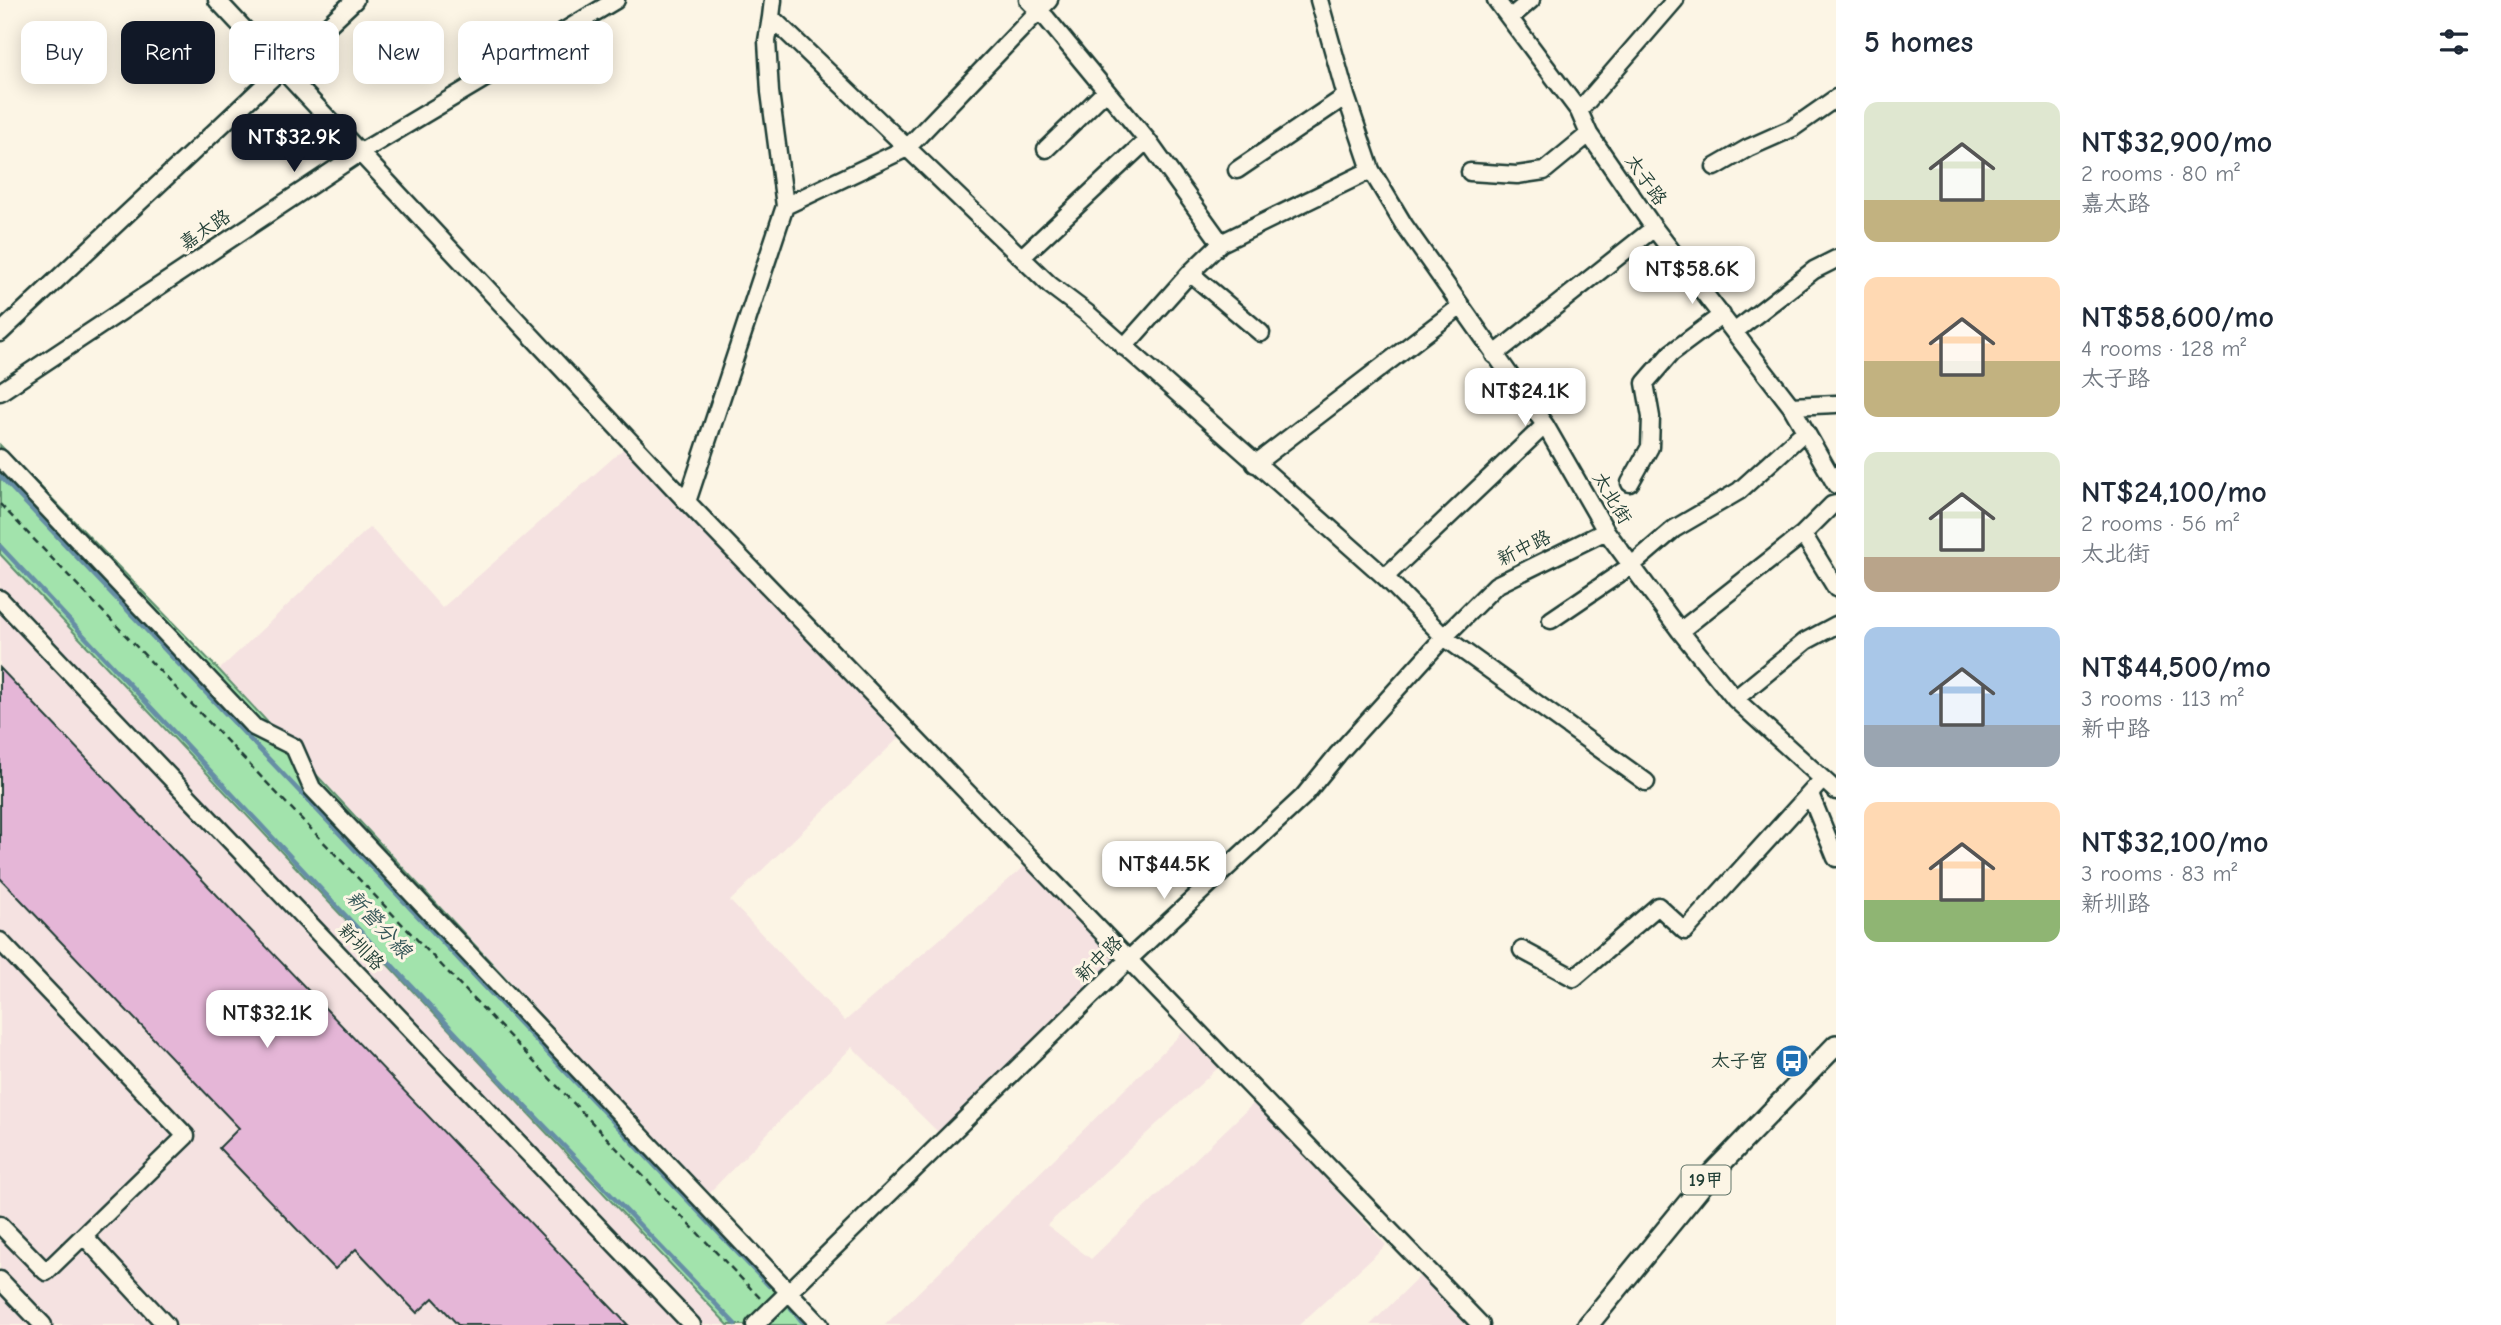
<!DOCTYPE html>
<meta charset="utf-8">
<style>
body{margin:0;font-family:"Comic Neue","LXGW WenKai TC",sans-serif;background:#f6f6f7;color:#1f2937;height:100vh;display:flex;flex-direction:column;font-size:26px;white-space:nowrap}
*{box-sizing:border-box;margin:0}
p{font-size:23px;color:#747a83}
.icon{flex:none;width:38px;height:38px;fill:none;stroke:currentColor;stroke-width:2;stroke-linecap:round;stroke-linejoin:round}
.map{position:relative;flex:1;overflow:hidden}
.drawer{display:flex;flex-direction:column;background:#fff;width:665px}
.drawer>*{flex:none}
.guide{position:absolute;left:21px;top:21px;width:665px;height:63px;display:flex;gap:14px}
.price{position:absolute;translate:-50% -60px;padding:0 16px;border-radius:14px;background:#fff;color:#222;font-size:23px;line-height:46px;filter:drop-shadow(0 2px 4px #0008)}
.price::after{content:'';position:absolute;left:50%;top:42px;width:21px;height:16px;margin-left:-10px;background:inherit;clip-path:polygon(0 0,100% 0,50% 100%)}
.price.selected{background:#111827;color:#fff}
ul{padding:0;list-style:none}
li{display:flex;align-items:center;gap:21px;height:175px;padding:0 28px}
li span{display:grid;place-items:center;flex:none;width:196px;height:140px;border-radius:14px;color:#555}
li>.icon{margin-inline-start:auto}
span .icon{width:84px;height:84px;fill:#fffc;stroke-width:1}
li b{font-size:30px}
h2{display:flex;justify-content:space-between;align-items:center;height:84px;padding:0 28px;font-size:30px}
.tag{padding:0 24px;border-radius:14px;background:#fff;box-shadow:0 4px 18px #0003;font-size:24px;line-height:63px}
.tag.selected{background:#111827;color:#fff}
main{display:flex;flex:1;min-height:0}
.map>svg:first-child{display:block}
.built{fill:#f5e2e1}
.green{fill:#a2e3ac;stroke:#609070;stroke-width:2}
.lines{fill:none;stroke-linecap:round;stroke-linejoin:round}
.stream{stroke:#668ea5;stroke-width:4.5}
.building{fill:#e5b6d7;stroke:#1f3d34;stroke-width:2}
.minor-casing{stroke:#1f3d34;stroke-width:21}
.major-casing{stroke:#1f3d34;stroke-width:24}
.path{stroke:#1f3d34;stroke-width:2.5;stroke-dasharray:7 5;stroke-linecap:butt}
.minor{stroke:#fcf5e5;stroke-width:16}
.major{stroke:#fcf5e5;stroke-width:19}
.labels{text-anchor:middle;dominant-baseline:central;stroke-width:6;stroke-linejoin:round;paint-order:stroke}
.shield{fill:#fcf5e5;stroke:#617469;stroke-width:2}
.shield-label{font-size:18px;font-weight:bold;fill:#1f3d34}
.street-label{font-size:19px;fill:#1f3d34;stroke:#fcf5e5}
.poi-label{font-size:19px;fill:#1f3d34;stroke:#fcf5e5;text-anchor:end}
.water-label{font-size:21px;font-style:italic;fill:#37585a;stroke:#fcf5e5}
</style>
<main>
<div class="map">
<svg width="1836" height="1325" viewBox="0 0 1836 1325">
<rect width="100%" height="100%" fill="#fcf5e5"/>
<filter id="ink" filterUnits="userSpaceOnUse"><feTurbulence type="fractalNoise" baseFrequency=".0143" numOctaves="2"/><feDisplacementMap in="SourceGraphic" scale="14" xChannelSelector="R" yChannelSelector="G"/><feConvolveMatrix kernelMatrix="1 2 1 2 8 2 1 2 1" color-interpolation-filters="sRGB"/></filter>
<g filter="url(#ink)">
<path class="built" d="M629,444L905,732L730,901L845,1021L1027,864L1132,967L941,1135L852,1047L708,1194L219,670L370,527L442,608Z
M0,554L589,1176L727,1325H0Z
M1186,1029L1219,1067L1047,1225L1091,1259L1255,1102L1386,1245L1299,1325H885Z
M1421,1275L1467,1325H1370Z"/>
<path class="green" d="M0,445L219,670L828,1325H728L0,554Z"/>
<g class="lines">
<path class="stream" d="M0,476L769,1286
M0,546L462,1040L735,1324
M791,1308L805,1325"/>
</g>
<path class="building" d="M0,668L628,1325H458L433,1298L417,1313L356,1249L335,1269L219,1148L239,1128L0,878Z"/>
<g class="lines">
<defs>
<path id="minor" d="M217,0L687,502L1481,1325
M773,0L771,17L1050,285L1087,313L1385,577L1444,637L1646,782
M1028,0L1047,19L1147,140L1221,243L1190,273L1124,347
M1319,0L1346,96L1371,170L1404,225L1545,425L1606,531L1680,631L1735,699L1836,791
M1496,0L1579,111L1589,134L1654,228L1791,406L1836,485
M1511,17L1531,0
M1579,111L1675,0
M1046,149L1106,91
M1715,167L1748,148L1793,128L1836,98
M1237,170L1346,96
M1470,172L1517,175L1544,171L1589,134
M785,206L907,148L1049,0
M1221,243L1371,170
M1022,257L1147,140
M1190,273L1261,333
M1734,332L1814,270L1836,259
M0,333L355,0
M1494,355L1654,228
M0,392L361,152L616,0
M1791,406L1836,404
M0,458L254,727L294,747L312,788L820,1325
M1255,464L1461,306
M1630,483L1650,447L1651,417L1645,383L1671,353L1722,315
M687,502L785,206L770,92L767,41L771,17
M1803,534L1836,588
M1385,577L1545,425
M0,599L692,1325
M1551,620L1632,565L1674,529L1739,491L1805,431
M1680,631L1803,534L1832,505L1836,504
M1735,699L1806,641L1836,625
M1810,794L1836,858
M0,941L186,1136L46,1272L0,1225
M1522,950L1574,978L1658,906L1685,931L1823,779
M84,1236L166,1325
M0,1280L43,1325
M755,1325L1130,958L1303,797L1338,754L1444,637L1496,585L1606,531"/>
<path id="major" d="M1588,1325L1713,1172L1836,1045"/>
</defs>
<use href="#minor" class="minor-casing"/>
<use href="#major" class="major-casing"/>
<path class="path" d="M0,504L760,1298"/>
<use href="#minor" class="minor"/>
<use href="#major" class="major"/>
</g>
</g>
<defs>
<symbol id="bus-disc" viewBox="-11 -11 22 22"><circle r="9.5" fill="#1f6fb2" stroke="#fcf5e5"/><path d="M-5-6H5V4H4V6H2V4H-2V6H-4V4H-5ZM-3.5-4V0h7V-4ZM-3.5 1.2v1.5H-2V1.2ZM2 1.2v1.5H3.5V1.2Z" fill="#fff"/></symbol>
</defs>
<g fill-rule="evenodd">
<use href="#bus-disc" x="1773" y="1042" width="38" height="38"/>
</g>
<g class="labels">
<rect class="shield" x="1681.5" y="1165.5" width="49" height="29" rx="5"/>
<g class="shield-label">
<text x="1706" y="1180">19甲</text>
</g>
<g class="street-label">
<text transform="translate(1646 180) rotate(55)">太子路</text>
<text transform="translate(205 230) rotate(-34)">嘉太路</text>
<text transform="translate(1612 498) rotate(59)">太北街</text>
<text transform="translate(1524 548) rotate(-26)">新中路</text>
<text transform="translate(361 947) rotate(46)">新圳路</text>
<text transform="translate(1099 959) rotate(-44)">新中路</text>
</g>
<g class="poi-label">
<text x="1768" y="1061">太子宮</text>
</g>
<g class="water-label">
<text transform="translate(379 924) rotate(47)">新營分線</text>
</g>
</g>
</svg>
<b class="price selected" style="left:294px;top:174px">NT$32.9K</b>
<b class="price" style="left:1692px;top:306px">NT$58.6K</b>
<b class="price" style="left:1525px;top:428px">NT$24.1K</b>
<b class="price" style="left:1164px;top:901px">NT$44.5K</b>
<b class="price" style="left:267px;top:1050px">NT$32.1K</b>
<div class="guide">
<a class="tag">Buy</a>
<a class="tag selected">Rent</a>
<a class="tag">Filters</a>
<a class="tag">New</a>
<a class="tag">Apartment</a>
</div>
</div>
<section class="drawer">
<h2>5 homes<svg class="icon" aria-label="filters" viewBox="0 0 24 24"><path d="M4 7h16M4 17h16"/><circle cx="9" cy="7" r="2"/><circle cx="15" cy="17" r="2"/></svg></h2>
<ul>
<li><span style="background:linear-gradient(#dfe7d0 70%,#c2b280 0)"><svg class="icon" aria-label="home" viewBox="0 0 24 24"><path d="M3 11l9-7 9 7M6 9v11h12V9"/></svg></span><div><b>NT$32,900/mo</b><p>2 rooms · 80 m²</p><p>嘉太路</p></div></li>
<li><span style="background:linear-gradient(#ffd9b3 60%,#c2b280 0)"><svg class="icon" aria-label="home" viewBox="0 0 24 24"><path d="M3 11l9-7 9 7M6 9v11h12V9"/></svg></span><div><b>NT$58,600/mo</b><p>4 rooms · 128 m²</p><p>太子路</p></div></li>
<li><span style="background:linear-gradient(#dfe7d0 75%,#b9a48a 0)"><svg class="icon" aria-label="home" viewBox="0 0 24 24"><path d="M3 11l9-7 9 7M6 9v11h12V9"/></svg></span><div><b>NT$24,100/mo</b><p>2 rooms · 56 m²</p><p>太北街</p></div></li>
<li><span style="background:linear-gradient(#a9c7e8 70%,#9aa5b1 0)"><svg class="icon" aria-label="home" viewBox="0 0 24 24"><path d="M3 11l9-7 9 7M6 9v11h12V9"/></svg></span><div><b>NT$44,500/mo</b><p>3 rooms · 113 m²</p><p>新中路</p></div></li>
<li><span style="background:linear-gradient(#ffd9b3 70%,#8fb573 0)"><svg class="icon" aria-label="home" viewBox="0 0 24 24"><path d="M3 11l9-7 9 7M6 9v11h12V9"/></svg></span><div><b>NT$32,100/mo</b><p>3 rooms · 83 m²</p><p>新圳路</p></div></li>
</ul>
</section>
</main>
